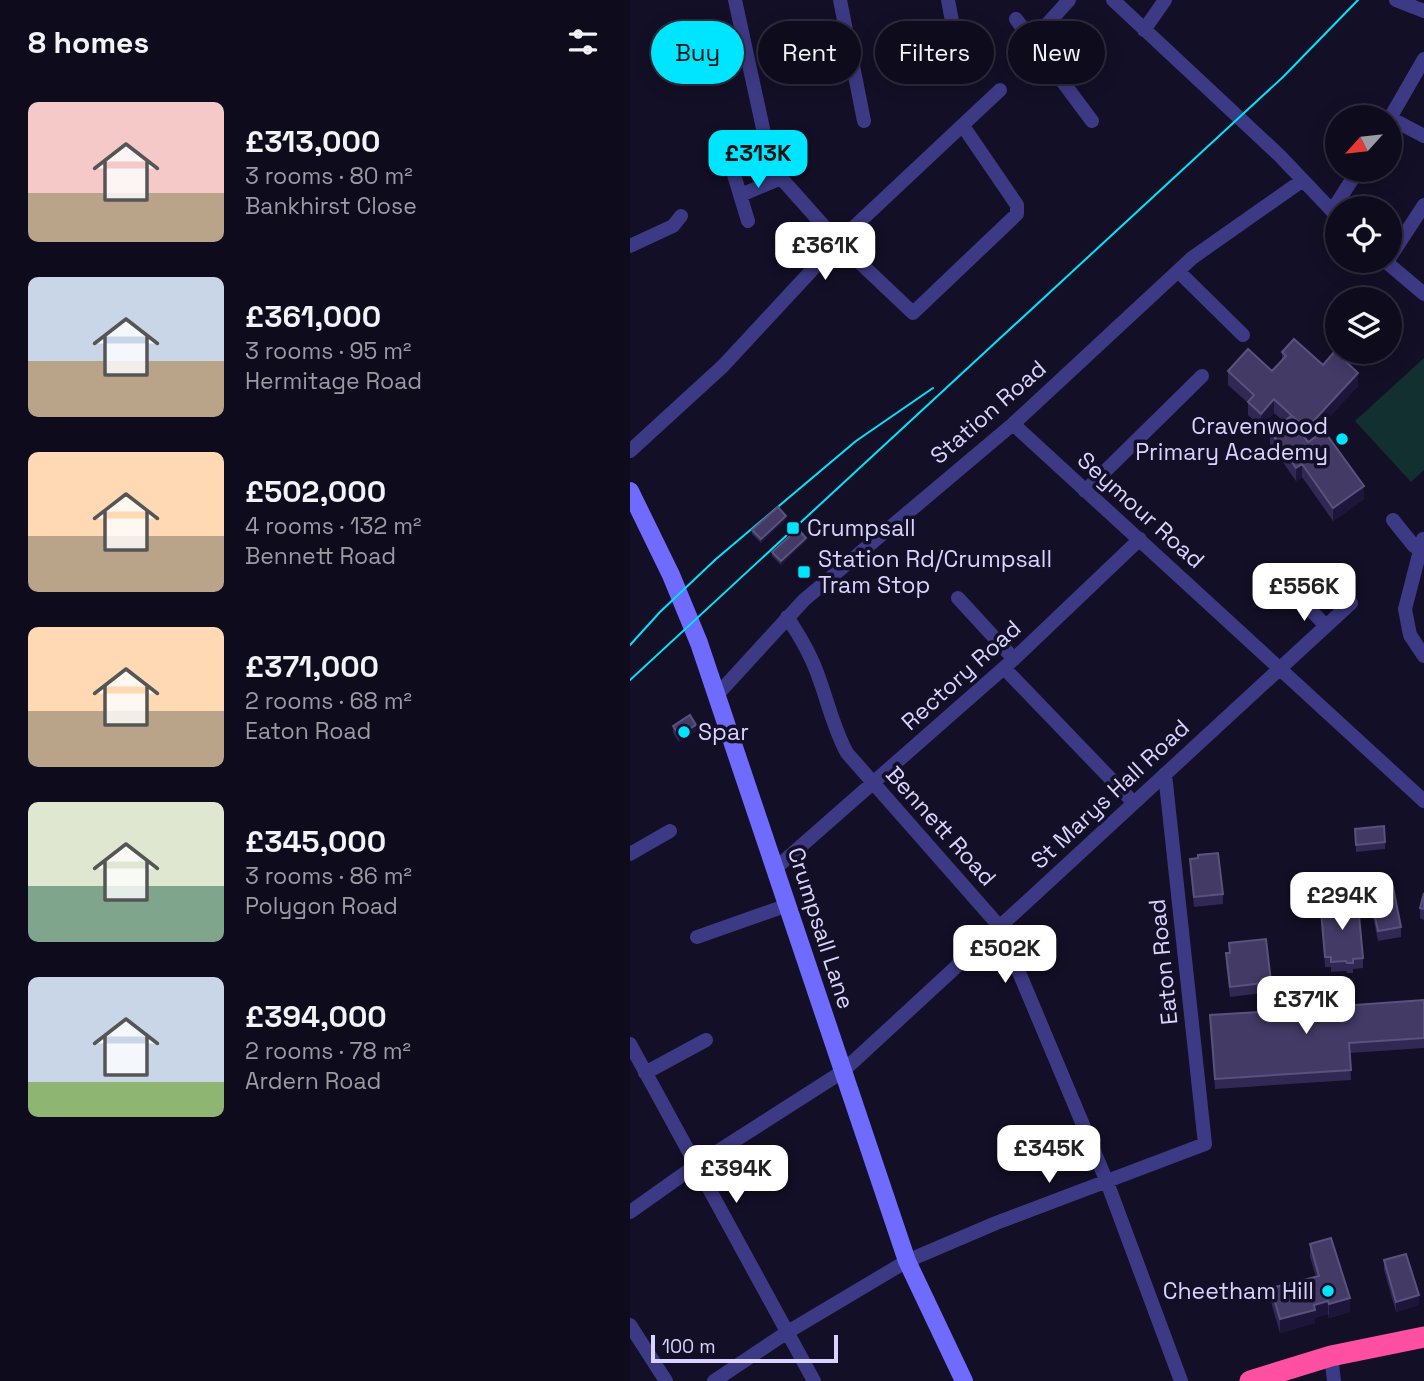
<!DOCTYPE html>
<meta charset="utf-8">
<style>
body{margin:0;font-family:"Space Grotesk",sans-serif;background:#171425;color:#f1f3f6;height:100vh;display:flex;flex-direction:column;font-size:26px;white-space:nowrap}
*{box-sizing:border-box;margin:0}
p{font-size:23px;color:#9b9ba3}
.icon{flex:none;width:38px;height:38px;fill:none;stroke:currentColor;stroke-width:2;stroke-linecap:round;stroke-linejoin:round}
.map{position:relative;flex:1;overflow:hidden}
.panel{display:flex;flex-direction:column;background:#0e0b1c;width:630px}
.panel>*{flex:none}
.top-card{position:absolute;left:21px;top:21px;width:665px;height:63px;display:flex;gap:14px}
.needle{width:46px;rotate:243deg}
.buttons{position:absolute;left:695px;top:105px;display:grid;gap:14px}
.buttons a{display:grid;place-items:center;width:77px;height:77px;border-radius:50%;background:#0e0b1c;box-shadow:0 4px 18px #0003,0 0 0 2px #2e2b3b;font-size:35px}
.scale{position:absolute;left:21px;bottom:18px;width:187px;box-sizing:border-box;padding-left:7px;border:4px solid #d9d4ff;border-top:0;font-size:19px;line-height:24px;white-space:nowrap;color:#d9d4ff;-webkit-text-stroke:5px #130f26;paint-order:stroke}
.price{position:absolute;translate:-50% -60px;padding:0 16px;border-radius:14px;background:#fff;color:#222;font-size:23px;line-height:46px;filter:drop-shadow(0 2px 4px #0008)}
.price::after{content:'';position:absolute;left:50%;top:42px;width:21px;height:16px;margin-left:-10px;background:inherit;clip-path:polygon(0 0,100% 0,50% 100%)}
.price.selected{background:#00e5ff;color:#111}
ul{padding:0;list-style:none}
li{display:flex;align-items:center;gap:21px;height:175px;padding:0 28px}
li span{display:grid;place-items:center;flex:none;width:196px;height:140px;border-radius:10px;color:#555}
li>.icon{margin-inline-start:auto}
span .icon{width:84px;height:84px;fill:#fffc;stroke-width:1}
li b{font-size:30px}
h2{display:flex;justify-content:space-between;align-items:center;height:84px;padding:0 28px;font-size:30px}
.chip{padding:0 24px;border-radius:32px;background:#0e0b1c;box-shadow:0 4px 18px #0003,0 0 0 2px #2e2b3b;font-size:24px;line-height:63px}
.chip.selected{background:#00e5ff;color:#111}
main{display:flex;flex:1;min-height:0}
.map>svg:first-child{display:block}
.pitch{fill:#12302f}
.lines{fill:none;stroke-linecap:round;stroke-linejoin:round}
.street{stroke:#3d3a85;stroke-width:14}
.secondary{stroke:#6f6bff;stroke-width:18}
.highway{stroke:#ff4fa3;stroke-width:21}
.tram{stroke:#00e5ff;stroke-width:2}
.wall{fill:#312854}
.shaded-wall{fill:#1d163a}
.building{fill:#433a66;stroke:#5a527e;stroke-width:2}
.poi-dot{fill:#00e5ff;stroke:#130f26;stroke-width:2.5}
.labels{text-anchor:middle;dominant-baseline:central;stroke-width:7;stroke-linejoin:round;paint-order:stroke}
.street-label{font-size:23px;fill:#d9d4ff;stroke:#130f26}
.poi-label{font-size:23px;fill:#d9d4ff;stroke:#130f26;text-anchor:start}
</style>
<main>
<section class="panel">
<h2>8 homes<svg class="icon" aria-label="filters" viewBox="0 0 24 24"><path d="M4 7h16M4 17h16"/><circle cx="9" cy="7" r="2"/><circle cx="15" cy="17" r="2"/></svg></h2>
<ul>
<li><span style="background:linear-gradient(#f6c9c9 65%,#b9a48a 0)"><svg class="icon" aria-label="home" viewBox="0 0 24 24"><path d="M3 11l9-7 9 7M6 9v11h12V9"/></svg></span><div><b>£313,000</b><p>3 rooms · 80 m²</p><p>Bankhirst Close</p></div></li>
<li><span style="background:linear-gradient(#c9d6e8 60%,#b9a48a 0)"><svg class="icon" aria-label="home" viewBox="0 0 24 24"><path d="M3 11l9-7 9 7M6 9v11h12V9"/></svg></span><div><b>£361,000</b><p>3 rooms · 95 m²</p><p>Hermitage Road</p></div></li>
<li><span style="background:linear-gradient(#ffd9b3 60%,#b9a48a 0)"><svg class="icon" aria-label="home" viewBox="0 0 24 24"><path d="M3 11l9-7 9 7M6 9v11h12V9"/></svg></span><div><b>£502,000</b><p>4 rooms · 132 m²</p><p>Bennett Road</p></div></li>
<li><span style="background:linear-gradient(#ffd9b3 60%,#b9a48a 0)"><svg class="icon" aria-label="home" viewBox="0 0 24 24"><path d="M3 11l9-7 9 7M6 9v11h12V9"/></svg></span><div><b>£371,000</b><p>2 rooms · 68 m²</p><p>Eaton Road</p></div></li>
<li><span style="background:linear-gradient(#dfe7d0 60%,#7fa58c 0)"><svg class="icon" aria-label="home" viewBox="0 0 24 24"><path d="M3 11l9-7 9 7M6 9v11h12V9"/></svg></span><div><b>£345,000</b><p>3 rooms · 86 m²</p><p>Polygon Road</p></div></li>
<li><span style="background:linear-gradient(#c9d6e8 75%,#8fb573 0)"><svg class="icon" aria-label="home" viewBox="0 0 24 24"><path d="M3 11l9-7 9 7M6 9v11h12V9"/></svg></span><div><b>£394,000</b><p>2 rooms · 78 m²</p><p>Ardern Road</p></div></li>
</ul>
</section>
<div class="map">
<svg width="794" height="1381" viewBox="0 0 794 1381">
<rect width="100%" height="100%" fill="#130f26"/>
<path class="pitch" d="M794,358V470L781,482L725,421Z"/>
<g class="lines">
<path class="street" d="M105,0L134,133L151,178L208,242L283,313L387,214V205L333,126
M210,0L234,121
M318,0L324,32
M483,0L649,155L707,216
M766,0L794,11
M386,19L462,121
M514,30L535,0
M402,41L439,0
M760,118L794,59
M760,118L794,136
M102,168L118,221
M111,195L151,178
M702,211L728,170
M0,246L43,226L51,216
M760,257L794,205
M755,261L794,294
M548,271L613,335
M383,424L794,801
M0,451L93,366L208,242L370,90
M455,491L572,376
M763,520L784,546
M793,539L775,609L780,635L794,656
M328,598L384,659
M670,599L696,626
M157,617C170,636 183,659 190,681C199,706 204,729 217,753L370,927L477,1182L551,1381
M374,668L504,803
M87,695L174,600L383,424L562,258L673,180
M0,854L40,831
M146,868L384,659L510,539
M67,937L158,905
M0,1044L184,1381
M15,1073L76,1040
M0,1212L65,1166L212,1072L721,603
M0,1325L36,1381
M701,1356L704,1381
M84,1381L156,1333L277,1261L366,1223L575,1144L535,774"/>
<path class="secondary" d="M0,491L41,575L69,643L277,1261L334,1381"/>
<path class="highway" d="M620,1381L701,1356L794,1337"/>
<path class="tram" d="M0,645L30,612L86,559L226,441L303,388
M0,680L653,77L728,0"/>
</g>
<path class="wall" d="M652,352L693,365L728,386L677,441L734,499L703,521L672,477L666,481L640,444V431L653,421L644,413L631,427L618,415V403L598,385V371H642L652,360Z
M156,519L131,543L122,534V530Z
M176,541L151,565L142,556V552Z
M43,726L66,731L49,742L43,733Z
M725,829L755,842V849L726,852Z
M560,859L593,894V904L564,907L560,869Z
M740,892L771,927V937L748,941L740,902Z
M794,893V920L790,918V908Z
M691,911L733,958V968L723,969V973H717L716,971L701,972V967H695Z
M599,943L641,982V992L600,997L596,964V953H599Z
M794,1000V1048L720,1053L721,1080L585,1089L580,1015L645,1011V1001L683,1008Z
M680,1244L720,1312L699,1318L698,1314L685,1318V1323L650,1333L641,1302V1288L686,1277L680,1257Z
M754,1260L789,1305L766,1312L754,1270Z"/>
<path class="shaded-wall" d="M728,373V386L676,443V429Z
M644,399V413L631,427V414Z
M672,464V477L666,481V468Z
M734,486V499L703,521V508Z
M156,516V519L131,543V539Z
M176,538V541L151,565V561Z
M66,725V731L49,742V735Z
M789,1295V1305L766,1312V1302Z
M720,1298V1312L699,1318V1304Z
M698,1301V1314L685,1318V1323L650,1333V1319L684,1305Z"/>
<path class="building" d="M664,339L693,365L705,351L728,373L676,429L644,399L631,414L618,402L624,395L598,371L618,349L642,371L656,356L652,352Z
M660,417L678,442L694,431L734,486L703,508L672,464L666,468L640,431Z
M148,507L156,516L131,539L122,530Z
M168,529L176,538L151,561L142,552Z
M60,715L66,725L49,735L43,726Z
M754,826L755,842L726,845L725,829Z
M588,853L593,894L564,897L560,859L568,858V855Z
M763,887L771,927L748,931L740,892Z
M794,893V909L790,908Z
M723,900L724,906L728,905L733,958L723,959V963H717L716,961L701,962V957H695L691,911L696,910V905L707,904V901Z
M636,939L641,982L600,987L596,953H600L599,943Z
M682,998L683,1008L794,1000V1038L719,1043L721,1070L585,1079L580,1015L646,1011L645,1001Z
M701,1238L720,1298L699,1304L698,1301L684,1305L685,1310L650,1319L641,1288L689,1276L680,1244Z
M776,1254L789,1295L766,1302L754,1260Z"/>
<g class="poi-dot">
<circle cx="712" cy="439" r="7"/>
<rect x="156" y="521" width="14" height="14" rx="3.5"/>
<rect x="167" y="565" width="14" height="14" rx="3.5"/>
<circle cx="54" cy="732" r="7"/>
<circle cx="698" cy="1291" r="7"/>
</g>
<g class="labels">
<g class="street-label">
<text transform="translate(358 412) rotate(-41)">Station Road</text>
<text transform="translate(511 510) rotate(42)">Seymour Road</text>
<text transform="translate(331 675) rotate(-42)">Rectory Road</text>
<text transform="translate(480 794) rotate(-43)">St Marys Hall Road</text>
<text transform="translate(311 826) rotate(48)">Bennett Road</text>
<text transform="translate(191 928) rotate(72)">Crumpsall Lane</text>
<text transform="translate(533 962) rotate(-96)">Eaton Road</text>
</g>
<g class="poi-label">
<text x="698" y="426" text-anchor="end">Cravenwood<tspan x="698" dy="26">Primary Academy</tspan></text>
<text x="177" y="528">Crumpsall</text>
<text x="188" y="559">Station Rd/Crumpsall<tspan x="188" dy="26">Tram Stop</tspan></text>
<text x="68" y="732">Spar</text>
<text x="684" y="1291" text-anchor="end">Cheetham Hill</text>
</g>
</g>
</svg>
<div class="buttons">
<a><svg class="needle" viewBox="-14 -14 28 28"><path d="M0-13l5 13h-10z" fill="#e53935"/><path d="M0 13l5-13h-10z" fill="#9b9ba3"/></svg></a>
<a><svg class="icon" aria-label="locate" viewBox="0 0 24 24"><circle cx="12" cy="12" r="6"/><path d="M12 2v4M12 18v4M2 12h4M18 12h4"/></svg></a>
<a><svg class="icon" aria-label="layers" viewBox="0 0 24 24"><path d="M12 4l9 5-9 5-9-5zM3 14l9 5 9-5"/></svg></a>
</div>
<div class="scale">100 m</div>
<b class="price selected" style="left:128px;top:190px">£313K</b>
<b class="price" style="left:195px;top:282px">£361K</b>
<b class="price" style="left:674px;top:623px">£556K</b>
<b class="price" style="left:712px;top:932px">£294K</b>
<b class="price" style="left:375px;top:985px">£502K</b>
<b class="price" style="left:676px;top:1036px">£371K</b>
<b class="price" style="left:419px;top:1185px">£345K</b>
<b class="price" style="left:106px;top:1205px">£394K</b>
<div class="top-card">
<a class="chip selected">Buy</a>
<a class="chip">Rent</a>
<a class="chip">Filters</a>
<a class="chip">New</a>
</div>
</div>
</main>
